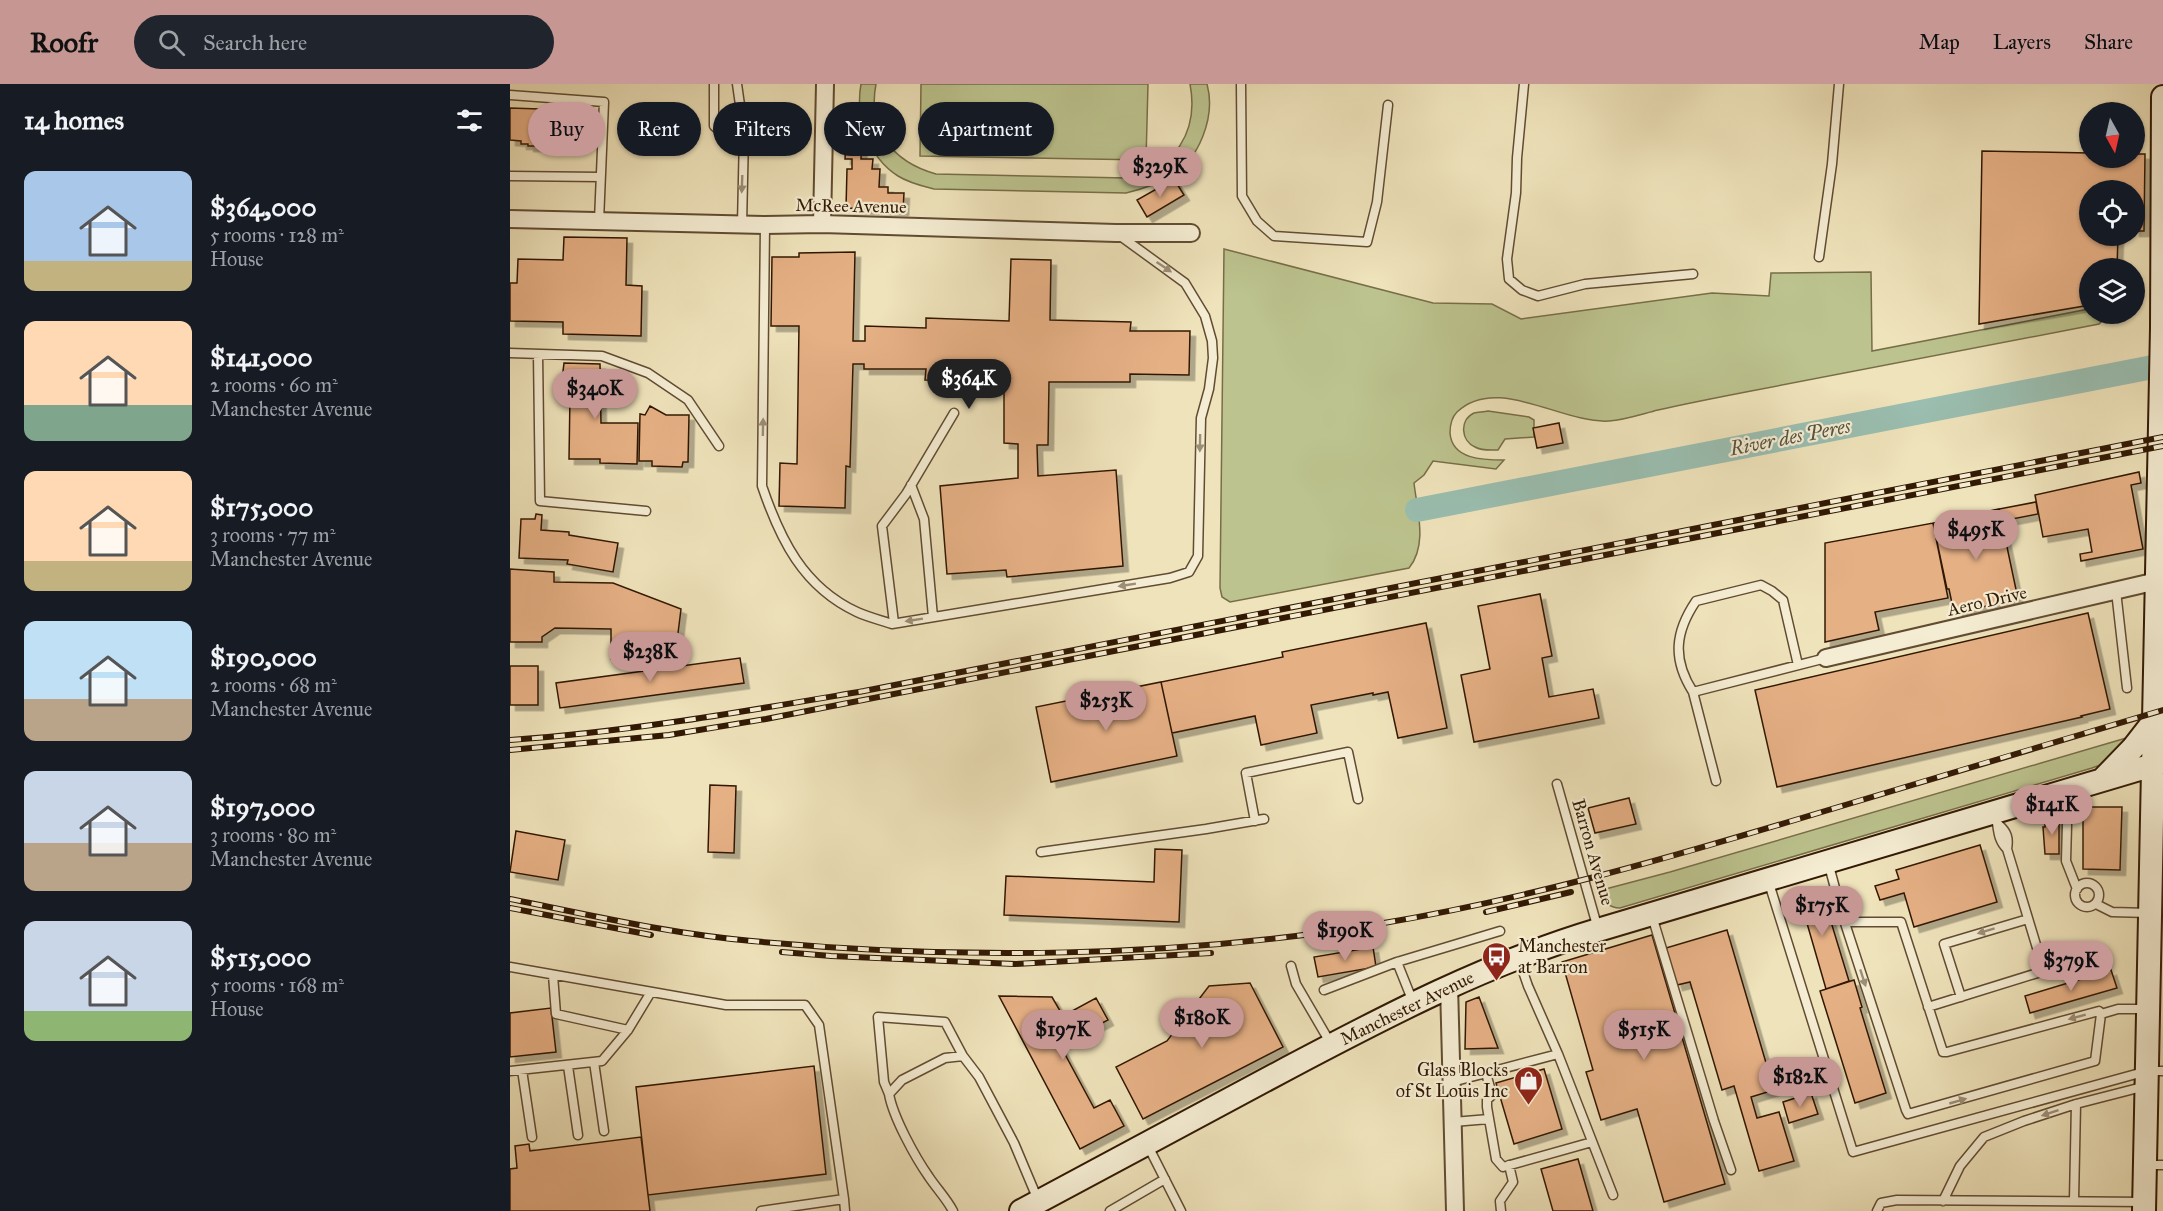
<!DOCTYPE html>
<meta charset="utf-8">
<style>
body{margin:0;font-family:"IM FELL Great Primer",serif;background:#20242c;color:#f1f3f6;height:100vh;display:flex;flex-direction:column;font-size:22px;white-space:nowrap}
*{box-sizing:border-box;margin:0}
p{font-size:20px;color:#9ea1a6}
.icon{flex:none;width:33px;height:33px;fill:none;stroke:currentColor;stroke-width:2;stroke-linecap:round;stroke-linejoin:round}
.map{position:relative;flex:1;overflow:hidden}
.panel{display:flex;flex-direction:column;background:#171b24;width:510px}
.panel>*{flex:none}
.guide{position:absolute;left:18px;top:18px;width:570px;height:54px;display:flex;gap:12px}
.needle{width:39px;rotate:172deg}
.buttons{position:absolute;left:1569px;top:18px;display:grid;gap:12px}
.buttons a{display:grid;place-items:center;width:66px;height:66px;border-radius:50%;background:#171b24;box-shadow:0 2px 4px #0004;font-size:30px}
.price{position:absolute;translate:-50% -51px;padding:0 14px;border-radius:21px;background:#c59692;color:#111;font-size:20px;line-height:39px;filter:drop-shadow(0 2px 3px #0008)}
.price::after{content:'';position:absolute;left:50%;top:36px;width:18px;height:14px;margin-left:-9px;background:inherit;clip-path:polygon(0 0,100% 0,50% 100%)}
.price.selected{background:#222;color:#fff}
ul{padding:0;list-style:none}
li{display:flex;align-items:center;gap:18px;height:150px;padding:0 24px}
li span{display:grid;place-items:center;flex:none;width:168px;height:120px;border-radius:12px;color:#555}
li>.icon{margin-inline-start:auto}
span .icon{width:72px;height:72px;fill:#fffc;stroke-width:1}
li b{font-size:26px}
h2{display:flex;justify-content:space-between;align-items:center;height:72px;padding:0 24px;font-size:26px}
.pill{padding:0 21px;border-radius:27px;background:#171b24;box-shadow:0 2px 4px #0004;font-size:21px;line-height:54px}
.pill.selected{background:#c59692;color:#111}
header{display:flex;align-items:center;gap:36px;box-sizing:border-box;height:84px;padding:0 30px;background:#c59692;color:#111}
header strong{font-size:28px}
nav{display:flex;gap:33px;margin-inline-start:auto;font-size:21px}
.search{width:420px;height:54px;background:#20242c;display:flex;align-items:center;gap:15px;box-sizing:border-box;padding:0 21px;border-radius:33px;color:#9ea1a6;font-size:22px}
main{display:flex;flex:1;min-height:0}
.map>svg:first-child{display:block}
.green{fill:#bcc38e;stroke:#776e49;stroke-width:1.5}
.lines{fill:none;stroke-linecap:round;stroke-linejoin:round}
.river{stroke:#9abeb0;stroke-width:24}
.building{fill:#e6b085;stroke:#321904;stroke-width:1.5;filter:url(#shadow)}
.lane-casing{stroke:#614c32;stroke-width:11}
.street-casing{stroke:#614c32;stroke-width:20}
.secondary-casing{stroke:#321904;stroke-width:26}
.lane{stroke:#f5edd3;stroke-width:8}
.street{stroke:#f5edd3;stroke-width:16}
.secondary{stroke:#f5edd3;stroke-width:22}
.rail-casing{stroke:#321904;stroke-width:6}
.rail{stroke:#f5edd3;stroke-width:4;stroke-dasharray:11;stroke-linecap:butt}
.oneway{fill:#9d8e76}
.labels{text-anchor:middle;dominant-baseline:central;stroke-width:4.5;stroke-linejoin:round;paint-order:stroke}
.street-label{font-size:18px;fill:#321904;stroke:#f5edd3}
.poi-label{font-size:18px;fill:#321904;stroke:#f5edd3;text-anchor:start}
.water-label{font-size:20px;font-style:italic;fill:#565340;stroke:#f5edd3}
</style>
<header>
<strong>Roofr</strong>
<div class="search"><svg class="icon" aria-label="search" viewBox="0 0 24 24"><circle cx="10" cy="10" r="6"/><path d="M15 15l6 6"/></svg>Search here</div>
<nav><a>Map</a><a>Layers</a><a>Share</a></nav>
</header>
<main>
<section class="panel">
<h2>14 homes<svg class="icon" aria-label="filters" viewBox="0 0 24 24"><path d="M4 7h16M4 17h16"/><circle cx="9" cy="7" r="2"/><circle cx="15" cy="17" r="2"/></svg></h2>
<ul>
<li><span style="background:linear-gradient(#a9c7e8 75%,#c2b280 0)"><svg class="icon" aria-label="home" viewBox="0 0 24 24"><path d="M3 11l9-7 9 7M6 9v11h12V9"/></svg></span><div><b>$364,000</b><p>5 rooms · 128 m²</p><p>House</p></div></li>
<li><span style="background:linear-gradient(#ffd9b3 70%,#7fa58c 0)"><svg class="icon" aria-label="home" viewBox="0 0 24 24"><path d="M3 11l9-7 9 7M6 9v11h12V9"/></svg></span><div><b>$141,000</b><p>2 rooms · 60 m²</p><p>Manchester Avenue</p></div></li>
<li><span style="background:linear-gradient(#ffd9b3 75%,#c2b280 0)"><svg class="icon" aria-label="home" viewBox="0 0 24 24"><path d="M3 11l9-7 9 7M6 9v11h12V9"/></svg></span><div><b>$175,000</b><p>3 rooms · 77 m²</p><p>Manchester Avenue</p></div></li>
<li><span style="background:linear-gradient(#bfe0f5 65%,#b9a48a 0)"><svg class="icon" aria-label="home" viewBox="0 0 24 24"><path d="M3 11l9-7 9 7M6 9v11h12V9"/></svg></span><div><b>$190,000</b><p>2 rooms · 68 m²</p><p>Manchester Avenue</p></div></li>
<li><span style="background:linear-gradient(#c9d6e8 60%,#b9a48a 0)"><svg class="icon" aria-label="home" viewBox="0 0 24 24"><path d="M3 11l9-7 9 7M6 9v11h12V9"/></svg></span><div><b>$197,000</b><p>3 rooms · 80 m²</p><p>Manchester Avenue</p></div></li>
<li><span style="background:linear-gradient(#c9d6e8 75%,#8fb573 0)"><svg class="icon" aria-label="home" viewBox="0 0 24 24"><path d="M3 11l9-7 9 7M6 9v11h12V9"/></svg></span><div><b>$515,000</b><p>5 rooms · 168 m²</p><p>House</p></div></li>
</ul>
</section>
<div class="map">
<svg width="1653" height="1127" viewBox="0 0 1653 1127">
<defs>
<filter id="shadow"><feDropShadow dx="5.5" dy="5.5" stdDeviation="0" flood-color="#0004"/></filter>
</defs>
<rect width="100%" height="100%" fill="#efe3bb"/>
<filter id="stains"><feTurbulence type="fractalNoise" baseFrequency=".00333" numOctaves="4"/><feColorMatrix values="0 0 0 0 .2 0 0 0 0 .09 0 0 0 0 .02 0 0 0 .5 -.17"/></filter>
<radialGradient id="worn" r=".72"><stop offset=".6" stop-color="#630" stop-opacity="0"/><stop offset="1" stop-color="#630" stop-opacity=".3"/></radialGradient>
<path class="green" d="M351,0H366C357,46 383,78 426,90L617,94C665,86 689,47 680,0H697C706,33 689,76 660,93C646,101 632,105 616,109L424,105C412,102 399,99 388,92C358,73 345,33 351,0Z
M411,0H638L636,76L410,72Z
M714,165L923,219L982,220L1011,235L1202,209L1259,212L1261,189L1361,188L1362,267L1579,225L1580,230H1594V235L1589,240C1473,262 1357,284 1241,307C1210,313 1179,319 1148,326C1132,330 1115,336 1099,337C1052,340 987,290 947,328C942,333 940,342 940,349C942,376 974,376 994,376L986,385L923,377L914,391L904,399C907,426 918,461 899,484L720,518L712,513L710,504Z
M978,327L1019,333L1024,336V353L995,355L988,366C980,366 972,367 965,363C951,357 949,336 964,329C968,328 974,328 978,327Z
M1623,652L1596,679L1582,684L1110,824C1098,824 1094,817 1088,807L1160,788Z"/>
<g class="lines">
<path class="river" d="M907,426L1653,281"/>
</g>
<path class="building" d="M0,24L60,26L59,41L64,46L59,51V57H42V60H35V62H18V60H11V57L0,56Z
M336,56H352L351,75H363L362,85H370L369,103H378V109H394L393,126L336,124L337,85H342V75H335Z
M1472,67L1580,69V74H1624V70H1635L1634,147H1624V106H1580V152H1608L1607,184H1580V221L1469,240Z
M664,95L674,111L637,133L627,116Z
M54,153L117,154L116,201L132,202L131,252L53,250V238L0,237V199H7L8,175L53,176Z
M345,168L343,257H355V242L416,244V234L499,237L501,175L541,176L540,236L621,238L620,247H680L679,291L620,290V298H539L538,361H527L528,392L606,386L613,482L497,493L496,486L437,490L430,402L508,394V360L494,359V297L415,296L416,285H354V280H343L340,383L336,382L335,424L269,422L270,379L287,380L289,242H261L262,173H289V169Z
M54,279L90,280L91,339H128L127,380L90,379V375H59L60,312H53L51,304Z
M140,322L156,331H179L178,378H173L172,383L142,382V377H129L130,330L135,331Z
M1049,339L1053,359L1027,364L1023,344Z
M1629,388L1631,399L1621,401L1633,465L1571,477L1570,470L1582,468L1578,445L1533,453L1525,411Z
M1526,418L1528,430L1492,437L1489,425Z
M1489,425L1508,515L1450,528L1443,524L1439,505H1437L1423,439Z
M26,430L32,431L31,446L59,448V451L108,459L103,488L57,480L58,476L9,474L11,435H25Z
M1423,439L1438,514L1365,528L1369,546L1315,558V459Z
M0,485L44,488V498L103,499L171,525L166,565L161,564V569L155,575H101V545L45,544L32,553V558H0Z
M1030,510L1042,572L1032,574L1039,613L1083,605L1089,634L964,658L951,591L980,585L968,522Z
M1578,529L1600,625L1571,632L1572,633L1267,703L1245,606Z
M916,539L937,644L888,654L878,608L863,611V609L801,621L807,649L751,661L745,632L662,649L651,598L773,573L772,568Z
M230,574L234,599L50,624L46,599Z
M0,582H28V621H0Z
M651,598L667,672L541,698L526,623Z
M200,701L226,702L224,769L198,768Z
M1119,714L1126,740L1085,749L1078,724Z
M1573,723H1612L1610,786L1573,785Z
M1549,732V770H1535L1533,743H1535V736Z
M6,747L55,756L48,796L0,788Z
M1470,761L1487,818L1404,843L1394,809L1370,816L1365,802L1389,795L1386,786Z
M645,765L672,766L669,838L494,831L496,792L644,798Z
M1311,805L1339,897L1316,905L1292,822L1277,827L1274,816Z
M1217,846L1264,1006L1241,1013L1247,1034L1269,1028L1284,1077L1249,1087L1224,1002L1212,1006L1180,898L1167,901L1156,864Z
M1142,851L1215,1100L1154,1118L1127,1025L1091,1036L1076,988L1083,986L1052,878Z
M863,863L866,883L808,893L804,873Z
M1601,886L1607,904L1520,929L1515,912Z
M1344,896L1352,923L1350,924L1376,1009L1345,1019L1310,907Z
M740,899L773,963L633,1035L606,983L657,957L699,902Z
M489,912L542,913L553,932L586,914L598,936L550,961L584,1024L600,1016L614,1042L570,1065Z
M969,913L988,964L955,965L956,918Z
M41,924L46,968L0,973V929Z
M304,982L316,1090L138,1111L126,1003Z
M1034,985L1052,1045L1004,1060L986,999Z
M1301,1009L1308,1030L1279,1039L1273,1018Z
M131,1053L140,1127H0V1085L7,1084L5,1062L19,1060L20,1067Z
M1068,1075L1083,1127H1043L1031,1085Z"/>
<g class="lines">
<defs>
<path id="lane" d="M204,0V42L210,47L222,45L232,36
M227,0L234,49L232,141
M731,0L732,112L747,137L764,152L857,158L867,118L878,21
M1014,0L1007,74L1006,109L997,175L999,195L1012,206L1028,212L1075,200L1183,190
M0,11L94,18L89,137
M0,92L90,93
M255,141L252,402C270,455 293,503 347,528C358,533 370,536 382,540L660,494L679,488L688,472L691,334L699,305L703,274L702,257L695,232L675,199L609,151
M1309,173L1322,80L1329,0
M0,269L92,272L138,289L178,316L209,362
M28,270L30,417L136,427
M401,401L414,435L423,533
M1606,507L1617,604
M384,539L372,442L396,410L444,329
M1183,608C1162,575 1165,548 1186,517L1251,501L1262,507L1273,516L1288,581
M1206,697L1183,608L1316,574
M1047,700L1088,845
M1485,729C1489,743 1486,754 1497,765C1499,754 1497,748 1489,741
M745,737L736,689L838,668L848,715
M1557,741L1556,777L1567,805
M1497,765L1534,887L1595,869
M531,768L696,745L754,735
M1318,778L1332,830L1396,1026L1398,1030L1585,977L1591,930L1589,927L1437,968H1433L1391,838H1335
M1258,796L1343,1068L1637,987H1653
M1565 811a12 12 0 1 1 24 0a12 12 0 1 1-24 0Z
M1586,820L1602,828L1639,829
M1142,832L1204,1037L1221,1086
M1009,876L1018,902L1048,970L1103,1111
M887,878L990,847
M781,882L786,900L821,960
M0,883L216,921H295L309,941L334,1115
M43,891L46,930L118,946
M814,906L887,878L903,918
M1451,913L1434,860L1518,835
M1418,923L1534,887
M1591,930L1608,925H1638
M84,978L94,1047
M58,982L68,1051
M12,986L22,1053
M0,987L92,977L118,946L141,908
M976,989L982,1011L977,1016V1023L986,1075L993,1083L1082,1058
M942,998L1048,970
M379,1010L374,998L368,933L435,938L453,972
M943,1038L979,1035
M637,1060L671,1127
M1635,1081H1653
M1564,1116L1566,1020
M1433,1117L1450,1082L1474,1053L1514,1037L1566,1020L1636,1002
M251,1127L334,1115L335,1127
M443,1127C436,1114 427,1105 419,1093C405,1073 383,1033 379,1010L392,996L435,974L453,972L469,993L504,1059L528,1116
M600,1127L655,1095
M991,1127L990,1117L1003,1098L999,1081
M1367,1127L1371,1119L1387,1116L1634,1118"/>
<path id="street" d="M0,135L255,141L312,140L606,149H681
M312,140L315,0
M1316,574L1647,497
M939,901L945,1127"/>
<path id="secondary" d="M1593,695L1623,664L1644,637
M511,1127C600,1080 689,1031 778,984C880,930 978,879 1088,846L1653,678
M1634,1127L1652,244L1653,13"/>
</defs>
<use href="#lane" class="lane-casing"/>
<use href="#street" class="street-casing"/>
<use href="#secondary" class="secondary-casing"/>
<use href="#lane" class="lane"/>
<use href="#street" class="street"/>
<use href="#secondary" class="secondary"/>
<defs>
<path id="rail" d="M0,656C119,648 236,627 354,607L1653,353
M0,666L159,651L256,635L1653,362
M0,815C80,831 161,850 242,857C446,876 666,874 868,840C1013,816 1155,775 1295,733C1415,697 1534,661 1653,626
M0,824L141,851
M976,828L1061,808
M272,868L321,872L505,880L701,869"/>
</defs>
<use href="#rail" class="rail-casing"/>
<use href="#rail" class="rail"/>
</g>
<defs><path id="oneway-solid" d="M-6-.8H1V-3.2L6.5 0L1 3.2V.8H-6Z" transform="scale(1.5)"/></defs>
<g class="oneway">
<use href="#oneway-solid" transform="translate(232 100) rotate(92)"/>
<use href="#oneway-solid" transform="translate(654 183) rotate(34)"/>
<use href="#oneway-solid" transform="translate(253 343) rotate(-89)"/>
<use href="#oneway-solid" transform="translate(690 359) rotate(91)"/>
<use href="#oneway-solid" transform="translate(617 501) rotate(171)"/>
<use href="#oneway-solid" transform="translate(404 536) rotate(171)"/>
<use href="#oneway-solid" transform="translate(1476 847) rotate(163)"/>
<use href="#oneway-solid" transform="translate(1353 894) rotate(72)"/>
<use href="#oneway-solid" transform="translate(1567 933) rotate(165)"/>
<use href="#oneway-solid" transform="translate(1448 1017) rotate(-16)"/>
<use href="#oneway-solid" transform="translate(1540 1029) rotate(162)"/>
</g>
<defs>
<symbol id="bus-pin" viewBox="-11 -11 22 30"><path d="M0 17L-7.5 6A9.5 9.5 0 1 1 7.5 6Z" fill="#8f2418" stroke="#f5edd3"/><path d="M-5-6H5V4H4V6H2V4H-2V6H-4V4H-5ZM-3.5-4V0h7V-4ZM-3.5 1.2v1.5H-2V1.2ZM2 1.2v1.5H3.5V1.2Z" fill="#fff"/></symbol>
<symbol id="shop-pin" viewBox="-11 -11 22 30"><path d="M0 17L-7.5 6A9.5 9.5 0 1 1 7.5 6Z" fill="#8f2418" stroke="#f5edd3"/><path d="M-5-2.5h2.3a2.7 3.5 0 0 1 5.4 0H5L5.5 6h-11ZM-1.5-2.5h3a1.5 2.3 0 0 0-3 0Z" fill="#fff"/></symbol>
</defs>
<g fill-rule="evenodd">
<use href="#bus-pin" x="970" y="856" width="33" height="45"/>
<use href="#shop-pin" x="1002" y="980" width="33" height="45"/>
</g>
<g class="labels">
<g class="street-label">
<text transform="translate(341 122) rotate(1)">McRee Avenue</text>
<text transform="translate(1477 517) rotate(-13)">Aero Drive</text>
<text transform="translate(1083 768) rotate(74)">Barron Avenue</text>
<text transform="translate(897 924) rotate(-26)">Manchester Avenue</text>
</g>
<g class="poi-label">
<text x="1008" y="862">Manchester<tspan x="1008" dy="21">at Barron</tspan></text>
<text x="998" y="986" text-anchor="end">Glass Blocks<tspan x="998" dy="21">of St Louis Inc</tspan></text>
</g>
<g class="water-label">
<text transform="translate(1280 353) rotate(-11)">River des Peres</text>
</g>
</g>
<rect width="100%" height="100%" filter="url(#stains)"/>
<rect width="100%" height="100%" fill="url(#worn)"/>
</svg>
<div class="buttons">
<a><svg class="needle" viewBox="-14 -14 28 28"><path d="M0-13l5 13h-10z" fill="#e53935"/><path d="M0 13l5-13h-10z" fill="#9ea1a6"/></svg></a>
<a><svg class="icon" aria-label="locate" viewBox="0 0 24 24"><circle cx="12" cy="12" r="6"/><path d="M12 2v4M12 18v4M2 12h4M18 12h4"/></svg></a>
<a><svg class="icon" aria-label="layers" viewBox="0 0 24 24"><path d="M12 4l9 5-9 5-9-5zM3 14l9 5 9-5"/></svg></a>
</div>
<b class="price" style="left:650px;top:114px">$329K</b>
<b class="price selected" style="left:459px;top:326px">$364K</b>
<b class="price" style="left:85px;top:336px">$340K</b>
<b class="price" style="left:1466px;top:477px">$495K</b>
<b class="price" style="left:140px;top:599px">$238K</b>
<b class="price" style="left:596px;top:648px">$253K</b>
<b class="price" style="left:1542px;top:752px">$141K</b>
<b class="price" style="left:1312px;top:853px">$175K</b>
<b class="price" style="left:835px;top:878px">$190K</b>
<b class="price" style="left:1561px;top:908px">$379K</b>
<b class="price" style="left:692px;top:965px">$180K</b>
<b class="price" style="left:553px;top:977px">$197K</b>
<b class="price" style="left:1134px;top:977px">$515K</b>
<b class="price" style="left:1290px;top:1024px">$182K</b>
<div class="guide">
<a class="pill selected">Buy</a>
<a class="pill">Rent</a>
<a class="pill">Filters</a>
<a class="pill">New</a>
<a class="pill">Apartment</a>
</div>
</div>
</main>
